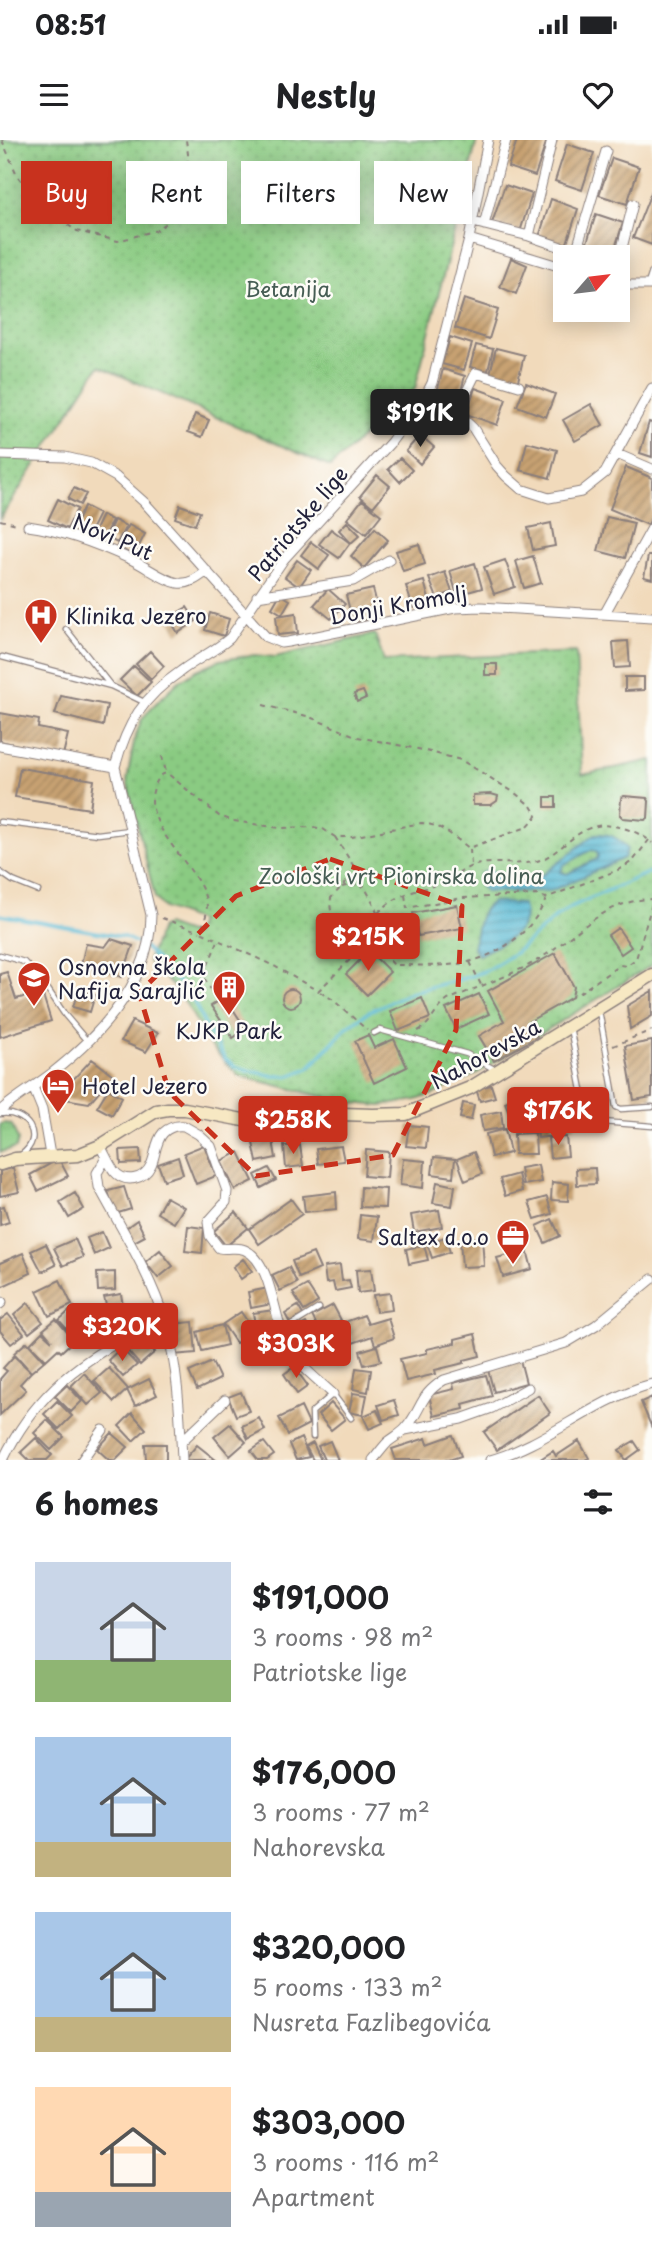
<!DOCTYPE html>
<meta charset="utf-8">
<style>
body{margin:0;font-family:"Playpen Sans",sans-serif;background:#f6f6f6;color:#202124;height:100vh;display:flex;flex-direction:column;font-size:26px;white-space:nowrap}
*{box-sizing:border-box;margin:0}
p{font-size:23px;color:#757577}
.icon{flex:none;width:38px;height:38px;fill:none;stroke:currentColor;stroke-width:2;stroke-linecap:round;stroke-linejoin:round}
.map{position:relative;height:1320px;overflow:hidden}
.details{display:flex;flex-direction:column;background:#fff;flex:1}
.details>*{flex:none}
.banner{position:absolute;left:21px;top:21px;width:611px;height:63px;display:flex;gap:14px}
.needle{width:46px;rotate:62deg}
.fabs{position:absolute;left:553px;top:105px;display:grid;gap:14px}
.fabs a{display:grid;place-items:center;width:77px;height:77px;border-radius:0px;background:#fff;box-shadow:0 4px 18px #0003;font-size:35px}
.price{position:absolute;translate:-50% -60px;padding:0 16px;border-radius:7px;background:#c8321e;color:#fff;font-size:23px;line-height:46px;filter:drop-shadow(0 2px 4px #0008)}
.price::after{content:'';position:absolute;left:50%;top:42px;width:21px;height:16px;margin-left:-10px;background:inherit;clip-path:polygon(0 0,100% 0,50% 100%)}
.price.current{background:#222;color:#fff}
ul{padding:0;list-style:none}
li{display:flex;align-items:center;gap:21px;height:175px;padding:0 35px}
li span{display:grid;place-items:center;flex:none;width:196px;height:140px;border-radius:0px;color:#555}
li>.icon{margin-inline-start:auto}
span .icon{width:84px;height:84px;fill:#fffc;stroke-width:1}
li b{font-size:30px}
h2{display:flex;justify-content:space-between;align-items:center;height:84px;padding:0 35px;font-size:30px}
.pill{padding:0 24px;border-radius:0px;background:#fff;box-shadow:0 4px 18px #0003;font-size:24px;line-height:63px}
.pill.current{background:#c8321e;color:#fff}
.status{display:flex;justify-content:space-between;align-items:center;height:49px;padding:0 35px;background:#fff;direction:ltr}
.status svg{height:19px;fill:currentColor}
header{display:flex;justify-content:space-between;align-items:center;height:91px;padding:0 35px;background:#fff;font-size:32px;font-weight:700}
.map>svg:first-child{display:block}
.grass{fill:url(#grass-tufts);stroke:#56765e;stroke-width:2}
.park{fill:url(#park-dots);stroke:#56765e;stroke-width:2}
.water{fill:url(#water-rules);stroke:#3c6d87;stroke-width:2;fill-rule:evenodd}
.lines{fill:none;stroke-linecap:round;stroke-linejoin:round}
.stream{stroke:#55b8d3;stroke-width:3.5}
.building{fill:url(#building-hatch)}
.lane-casing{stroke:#8a7e7b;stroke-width:7}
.street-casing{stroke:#8a7e7b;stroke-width:11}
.secondary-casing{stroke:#8a7e7b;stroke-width:15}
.path{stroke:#8a7e7b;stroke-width:2;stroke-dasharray:5 5;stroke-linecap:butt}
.lane{stroke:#fff;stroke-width:4.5}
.street{stroke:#fff;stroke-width:9}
.secondary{stroke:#f7e8c3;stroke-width:12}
.marked{fill:none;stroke:#c8321e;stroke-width:5;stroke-dasharray:14 9;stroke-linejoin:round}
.labels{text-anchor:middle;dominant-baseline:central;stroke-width:5;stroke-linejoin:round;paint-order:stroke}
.park-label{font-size:21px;fill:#465d54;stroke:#fdfcf7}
.street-label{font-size:21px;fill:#22223b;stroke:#fdfcf7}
.poi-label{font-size:21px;fill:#22223b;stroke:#fdfcf7;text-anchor:start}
</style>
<div class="status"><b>08:51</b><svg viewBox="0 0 49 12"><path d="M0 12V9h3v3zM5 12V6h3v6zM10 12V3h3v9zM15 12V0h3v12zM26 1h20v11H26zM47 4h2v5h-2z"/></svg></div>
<header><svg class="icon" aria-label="menu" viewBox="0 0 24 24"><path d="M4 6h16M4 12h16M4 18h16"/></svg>Nestly<svg class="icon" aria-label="heart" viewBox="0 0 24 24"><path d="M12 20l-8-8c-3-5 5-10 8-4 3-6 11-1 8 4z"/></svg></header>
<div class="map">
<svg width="652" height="1320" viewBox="0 0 652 1320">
<defs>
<pattern id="grass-tufts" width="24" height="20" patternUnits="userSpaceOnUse" patternTransform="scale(1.75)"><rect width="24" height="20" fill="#8acb82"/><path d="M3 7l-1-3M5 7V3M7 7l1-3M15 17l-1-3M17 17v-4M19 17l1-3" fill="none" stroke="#77ae71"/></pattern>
<pattern id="park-dots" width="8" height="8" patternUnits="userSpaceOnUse" patternTransform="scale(1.75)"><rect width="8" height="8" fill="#8acb82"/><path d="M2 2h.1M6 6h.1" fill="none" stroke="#77ae71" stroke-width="1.8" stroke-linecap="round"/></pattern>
<pattern id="water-rules" width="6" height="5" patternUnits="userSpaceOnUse" patternTransform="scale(1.75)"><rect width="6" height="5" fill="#55b8d3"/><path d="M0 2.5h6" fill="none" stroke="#4695ac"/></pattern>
<pattern id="building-hatch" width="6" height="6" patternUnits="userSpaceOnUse" patternTransform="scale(1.75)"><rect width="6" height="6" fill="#c8a272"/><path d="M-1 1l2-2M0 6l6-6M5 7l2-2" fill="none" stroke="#a2845f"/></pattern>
</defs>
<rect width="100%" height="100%" fill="#fdfcf7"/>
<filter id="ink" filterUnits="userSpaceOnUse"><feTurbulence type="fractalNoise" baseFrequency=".0143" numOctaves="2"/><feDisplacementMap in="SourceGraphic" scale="14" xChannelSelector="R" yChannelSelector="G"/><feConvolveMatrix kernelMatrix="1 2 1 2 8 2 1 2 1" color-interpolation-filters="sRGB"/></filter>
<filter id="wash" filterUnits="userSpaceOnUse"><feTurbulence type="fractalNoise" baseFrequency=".00686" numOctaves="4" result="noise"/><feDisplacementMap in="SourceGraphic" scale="28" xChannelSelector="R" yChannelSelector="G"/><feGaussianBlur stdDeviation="1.57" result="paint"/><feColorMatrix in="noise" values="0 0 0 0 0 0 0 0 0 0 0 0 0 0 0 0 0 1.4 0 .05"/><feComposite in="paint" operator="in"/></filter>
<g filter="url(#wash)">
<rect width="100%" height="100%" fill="#f1dabb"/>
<path class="grass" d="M5,983L12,985L18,1000L16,1008L0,1012V984Z"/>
<path class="park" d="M0,0H477L415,249L330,327L99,226L0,379Z
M375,494L384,521L576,512L582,635L652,620V825L476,934L434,954L416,960L381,966L344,962L240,936L225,922L210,905L181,855L148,821L161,787L166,785L194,795L199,781L164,768L155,758L127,641L134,601L141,581L151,568L178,542L197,530L220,520L255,515L275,517Z"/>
<path class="water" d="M595,694C608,693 620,698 627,709L624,718L551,751L486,752L480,746L479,736L485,731L537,736L544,734ZM591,710L597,711L598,716L597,719L567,734L561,732L563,726Z
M493,762L522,764C536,790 497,806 478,815L473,807C478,791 476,771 493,762Z"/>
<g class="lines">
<path class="stream" d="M0,775L124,797L143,806L191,855L207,890L225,919L237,928L274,936H289L309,928L347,887L370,871L411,852L469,837L487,830L515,813L557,776L573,766L652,731"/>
</g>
<g id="blocks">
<path class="building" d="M517,0H547L535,36L508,27Z
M567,4L594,13L582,50L555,41Z
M612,18L639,27L627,64L599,55Z
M505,45L532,54L520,92L492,83Z
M652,50V105L633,98Z
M551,59L578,69L566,106L539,97Z
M596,74L623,83L612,117H601L584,112Z
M511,118L527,125L516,154L500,147Z
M464,159L498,170L489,199L455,188Z
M450,197L472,204L464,230L442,224Z
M476,205L493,209L488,231L470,227Z
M496,208L524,215L518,241L490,234Z
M443,229L465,236L458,262L436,256Z
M526,243L555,254L546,277L517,266Z
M475,248L506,259L497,285L466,274Z
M591,264L603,285L575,301L563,280Z
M432,266L448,278L440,289L424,277Z
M195,274L209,280L202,297L188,292Z
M649,282L652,283V317L640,313Z
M420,295L434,307L420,324L406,311Z
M527,302L557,310L550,338L520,330Z
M400,318L412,330L400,342L388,329Z
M626,327L652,338V376L648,385L610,369Z
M377,335L390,346L373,367L360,356Z
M74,348L86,354L80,365L68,359Z
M58,359L77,369L67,389L48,380Z
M362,360L381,375L366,394L347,379Z
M180,365L200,372L195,385L175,378Z
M84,366L99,374L90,392L75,385Z
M102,375L112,380L103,399L93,394Z
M607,377L634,383L625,418L598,411Z
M114,380L126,386L117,403L106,397Z
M347,382L360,395L351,403L339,390Z
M551,383L555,406L533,410L528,388Z
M129,385L145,394L134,416L117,406Z
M375,388L388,400L364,428L351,416Z
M331,389L350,403L339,418L319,404Z
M311,402L329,415L319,429L301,415Z
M419,404L425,424L403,431L396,411Z
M533,416L541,443L524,448L516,421Z
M648,416H652V439L644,437Z
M297,420L311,430L299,447L285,437Z
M505,420L515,447L494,454L484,427Z
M475,423L482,448L457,455L450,431Z
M445,432L452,452L437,458L429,438Z
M424,441L430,463L413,468L406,446Z
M328,449L345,464L331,479L314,465Z
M373,449L380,476L353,483L346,455Z
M280,454L290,460L282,474L272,468Z
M187,467L196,481L178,493L169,478Z
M210,473L229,479L224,496L205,490Z
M296,473L298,493L278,495L276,476Z
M628,501L630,527L615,528L613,502Z
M150,511L164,526L151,539L136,524Z
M485,524H497V535H485Z
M134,526L151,542L137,556L120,540Z
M625,537H644V550L625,551Z
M363,551L366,558L357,562L354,554Z
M61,556L107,565L103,586L55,574Z
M0,573L39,580L38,588L68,594L63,615L0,601Z
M20,628L94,640L90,669L15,657Z
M491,654L498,656L497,661L491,665H473V655Z
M624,656L647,658L649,661L648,678L645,680L623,678L620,675L621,658Z
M545,657H556V667H545Z
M457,765L462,788L418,796L413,773Z
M618,788L631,807L621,814L608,795Z
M111,799L133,806L122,837L81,824L86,804L105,807Z
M369,811L390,832L367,855L346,834Z
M555,813L574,847L572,857L528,882L537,897L494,921L479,896L504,881L488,851Z
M7,832L16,859L42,852L51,881L0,897V834Z
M282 858a9 9 0 1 1 18 0a9 9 0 1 1-18 0Z
M78,850L95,855L90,872L73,867Z
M652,851V876L630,889L627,866Z
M479,854L489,874L456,889L446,869Z
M225,857L246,889L233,898L211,866Z
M422,858L430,878L398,891L390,871Z
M132,881L158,893L146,912L121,901Z
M368,895L374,908L394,899L407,927L374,943L355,901Z
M652,901V957L634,960L625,906Z
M92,919L113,935L89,963L64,959L67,946Z
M491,945L495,957L480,961L476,949Z
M108,949L122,957L112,975L97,967Z
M524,955L532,975L513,982L505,962Z
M463,963L474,965L471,980L460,978Z
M501,971L503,988L483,991L480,975Z
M551,975L553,996L538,998L536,977Z
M554,975H575V986L555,987Z
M409,985L428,987L426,1008L406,1006Z
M505,989L510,1013L491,1017L486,994Z
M535,993L536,1014H515L514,994Z
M272,994L276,1018L257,1022L252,998Z
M566,997L568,1016L550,1018L548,998Z
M204,1005L216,1036L196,1044L184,1013Z
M300,1005L303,1026L286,1028L284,1006Z
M341,1006L344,1021L318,1024L316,1009Z
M140,1009L141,1023L121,1024L120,1010Z
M366,1010L389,1012L387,1038L364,1036Z
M239,1012L253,1041L235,1050L221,1021Z
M474,1012L482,1034L465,1041L457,1019Z
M178,1017L183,1034L164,1040L158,1024Z
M434,1017L455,1019L453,1037L432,1034Z
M59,1019L68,1036L38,1051L30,1035Z
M403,1019L425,1021L423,1048L400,1045Z
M538,1025L541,1042L523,1045L520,1028Z
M13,1028L19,1052L0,1056V1031Z
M269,1028L276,1040L261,1048L255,1035Z
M595,1028L596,1044L577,1045L576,1029Z
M518,1034L522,1051L505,1056L500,1039Z
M437,1042L455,1046L452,1066L433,1063Z
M552,1042L569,1044L568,1061L551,1060Z
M124,1047L131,1069L115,1074L108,1051Z
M361,1047L386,1049L385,1068L360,1067Z
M336,1052L337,1069L305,1072L303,1056Z
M75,1053L84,1069L69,1078L60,1062Z
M166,1057L184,1067L174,1083L157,1073Z
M547,1057L552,1074L535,1079L529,1062Z
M291,1059L302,1074L259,1104L249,1089Z
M4,1066L9,1082L0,1085V1067Z
M439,1070L442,1087L414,1092L411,1075Z
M236,1072L248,1088L226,1106L214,1091Z
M360,1075L377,1077L374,1101L358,1099Z
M552,1079L560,1096L545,1103L537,1086Z
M137,1080L145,1096L132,1103L123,1090Z
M188,1086L204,1088L202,1113L185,1111Z
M102,1092L109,1108L94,1115L87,1098Z
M445,1097L450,1112L432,1118L427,1103Z
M482,1097L484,1126L462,1127L460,1099Z
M75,1099L83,1117L63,1126L54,1108Z
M46,1104L56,1125L42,1132L31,1111Z
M424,1105L428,1120L409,1124L406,1109Z
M160,1110L173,1126L158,1138L145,1122Z
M527,1110L532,1129L503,1137L497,1118Z
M23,1113L31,1133L1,1147L0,1123Z
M313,1113L320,1129L299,1138L292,1121Z
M243,1119L252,1131L241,1139L233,1127Z
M340,1125L342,1141L349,1140L351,1148L335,1151L333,1142L326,1143L324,1127Z
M289,1127L297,1143L280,1151L272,1135Z
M371,1129L374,1151L358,1153L356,1130Z
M115,1132V1150L98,1151L97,1133Z
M60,1140L72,1165L49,1176L37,1151Z
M307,1145L318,1162L304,1171L293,1153Z
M269,1148L272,1164L251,1168L248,1152Z
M390,1153L392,1170L376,1172L373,1155Z
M121,1154L123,1166L107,1169L104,1157Z
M28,1163L43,1182L29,1193L14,1175Z
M333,1165L341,1180L320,1191L312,1176Z
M298,1166L303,1175L290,1183L285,1174Z
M74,1167L93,1189L78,1202L59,1180Z
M124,1170L141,1173L139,1190L122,1187Z
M274,1170L277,1187L256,1190L253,1173Z
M241,1172L254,1191L236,1203L223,1184Z
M8,1174L24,1194L11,1204L0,1191V1180Z
M364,1175L368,1184L388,1178L394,1198L375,1205L372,1196L353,1203L345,1182Z
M56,1179L74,1200L61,1212L58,1209L46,1220L30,1204L42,1192L52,1201L43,1190Z
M193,1182L196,1213L173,1215L171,1184Z
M306,1183L315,1200L300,1208L290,1191Z
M222,1185L227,1205L202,1211L197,1192Z
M274,1193L282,1208L267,1216L258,1201Z
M138,1194L155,1212L140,1225L124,1207Z
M475,1194L480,1216L464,1220V1223L435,1230L436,1234L406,1241L400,1219L427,1213V1209L455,1203V1199Z
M326,1196L335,1212L317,1223L307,1207Z
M27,1202L44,1221L31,1232L14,1213Z
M377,1206L381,1221L364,1225L360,1211Z
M121,1208L137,1225L123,1237L108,1220Z
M14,1216L31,1232L20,1244L26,1250L0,1275V1239L7,1231L3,1228Z
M520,1220L526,1243L494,1252L488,1230Z
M212,1222L220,1239L197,1250L189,1232Z
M294,1227L308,1246L297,1254L284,1234Z
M109,1228L128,1249L114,1262L94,1241Z
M356,1228L371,1230L368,1252L353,1249Z
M84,1233L102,1253L88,1265L71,1246Z
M486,1235L492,1256L463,1264L464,1269L434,1276L429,1255L454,1249L453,1243Z
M149,1239L157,1255L135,1266L127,1250Z
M67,1245L82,1261L71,1272L55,1256Z
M241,1252L249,1271L236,1276L228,1257Z
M353,1253L367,1255L363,1275L349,1272Z
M538,1255L550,1273L497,1310L484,1292Z
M652,1257V1288L641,1262Z
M394,1260L399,1275L383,1280L378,1265Z
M57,1261L72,1276L59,1289L44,1274Z
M331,1263L345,1279L331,1290L318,1275Z
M301,1267L309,1284L288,1295L279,1278Z
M377,1270L383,1283L369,1289L363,1276Z
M132,1273L146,1289L133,1301L119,1286Z
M259,1278L265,1290L248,1299L242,1286Z
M47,1280L64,1297L51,1310L34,1293Z
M230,1284L246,1302L230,1316L214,1297Z
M112,1293L128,1307L115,1320H109L97,1309Z
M453,1295L461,1316L449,1320H396L392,1309L426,1298L428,1304Z
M36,1298L52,1315L47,1320H29L21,1312Z
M301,1298L309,1317L296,1320L289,1304Z
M330,1301L338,1320H324L318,1306Z
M579,1301L589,1318L585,1320H539L553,1311L556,1316Z
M634,1301L640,1310L626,1320L619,1310Z
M264,1302L274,1315L267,1320H258L251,1311Z
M313,1303L321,1320H313L306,1307Z
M145,1304H166V1320H146Z
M197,1305L216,1320H184Z"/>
</g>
</g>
<g filter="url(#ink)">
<use href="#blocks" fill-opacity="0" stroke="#8a7e7b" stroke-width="2"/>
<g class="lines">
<defs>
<path id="lane" d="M648,144L652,132
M66,489L110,545
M2,517L111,546L144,562
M0,682L98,694L130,690
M0,732L13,741L38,751
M0,815L24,822L45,845L65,875L87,901
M597,871L600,876L616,967L621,969L652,967
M570,887L586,971L590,981L652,986
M374,893L380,890L467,914L494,929
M0,974C26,970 46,997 21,1015
M282,1191L319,1168
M313,1297L312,1272L333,1254L351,1278"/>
<path id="street" d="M473,82L529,96L552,0
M484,85L506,0
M529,96L576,112L606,11
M469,99L565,128
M576,112L591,117
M618,124L633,64
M618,145H652
M427,253L459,275L473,288L497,326L506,336L521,349L549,358L581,352L605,333L652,248
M456,273L476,233L519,246
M617,314L652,329
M0,315L65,317L91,323L116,337L144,362L266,497L281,503L288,502L455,468L481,467L652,477
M28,386C64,391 98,404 130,419C146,426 162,440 178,443C189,445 199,437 207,431
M257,456L353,441L389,420
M605,473L652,388
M0,606L115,627
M33,947L42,969L50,1015
M0,971C16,957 35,946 52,933C102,894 151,841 151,775L115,627C127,583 143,557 181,531C197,519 215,511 230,498L284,419L391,302L427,253L432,243L469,99L488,0
M100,1006C105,1014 109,1024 114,1031C125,1044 144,1040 151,1025C156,1015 155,1002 163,993C168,988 176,985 184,986L198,994L211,1006L227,1051L226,1062L208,1082L210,1096L219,1108C228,1110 236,1106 245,1110C273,1122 274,1184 288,1207C298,1225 318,1240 333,1254
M106,1018L97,1033L99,1047C122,1090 151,1135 165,1182C178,1226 180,1274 182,1320
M0,1164L2,1162
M405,1290L461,1279L492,1268L528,1248
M181,1302L225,1260
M3,1320C31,1262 73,1224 130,1196
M82,1320L103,1290
M373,1320C378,1314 383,1307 388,1302C394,1297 401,1294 406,1288C423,1268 419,1255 444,1240L566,1203L596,1185L652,1139
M490,1320C548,1304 594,1259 652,1244"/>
<path id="secondary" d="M0,1024L15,1019L78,1015L100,1006L156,971L168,969H185L259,983L342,974L373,975L406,974L470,948L652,835"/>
</defs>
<use href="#lane" class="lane-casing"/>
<use href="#street" class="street-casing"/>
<use href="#secondary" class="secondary-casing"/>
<path class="path" d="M2,0L17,35L42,68L77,91L118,101L157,90L176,76L187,37L188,14L186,0
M0,380L17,384
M263,565L307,576L358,597L418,609L461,620L515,653L531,666L537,676L527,687L469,708C454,697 440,684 421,683L352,697H335L323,689L313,687L279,688L234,681L219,676L167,633C161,634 159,637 156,643C136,683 197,723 206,760C209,772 204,781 201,792L274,826L318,851L361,809L369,799L375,782L377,774L375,766L353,726L346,742L331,758C328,773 336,785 349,793L365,791L372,786
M162,616L166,632
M335,697L353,725
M470,709L471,726
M342,747L354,744L363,747
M405,755L407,768L462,758L536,755L546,758L618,730L633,721L649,700
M378,773C401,750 416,753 444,742C454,738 463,729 472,726C493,719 517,727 537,721C559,715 574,690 597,686C613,683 640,691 652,703
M162,778L200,792
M369,799L394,825C418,825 448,828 472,821C504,812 533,790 546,759
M470,822L481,845
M320,852L332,859L367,890
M579,853L620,825L626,826L636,819L652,764
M217,860L203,836L218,801
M418,891C432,884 435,869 448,860C475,848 504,838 531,824C572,801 602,760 652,759
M613,906L652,890
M140,1192L154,1187"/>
<use href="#lane" class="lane"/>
<use href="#street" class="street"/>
<use href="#secondary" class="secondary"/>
</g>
</g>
<path class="marked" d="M330,719L462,766L456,890L393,1015L256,1036L169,952L139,853L236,756Z"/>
<defs>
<symbol id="hospital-pin" viewBox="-11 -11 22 30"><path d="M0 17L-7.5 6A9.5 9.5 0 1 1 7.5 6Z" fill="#c8321e" stroke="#fdfcf7"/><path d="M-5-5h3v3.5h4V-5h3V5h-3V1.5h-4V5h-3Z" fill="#fff"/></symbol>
<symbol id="school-pin" viewBox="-11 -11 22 30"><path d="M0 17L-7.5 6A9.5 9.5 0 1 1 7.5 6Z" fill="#c8321e" stroke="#fdfcf7"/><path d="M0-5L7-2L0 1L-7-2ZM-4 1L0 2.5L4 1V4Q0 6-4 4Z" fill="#fff"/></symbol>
<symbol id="building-pin" viewBox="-11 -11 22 30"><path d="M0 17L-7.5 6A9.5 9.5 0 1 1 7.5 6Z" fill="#c8321e" stroke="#fdfcf7"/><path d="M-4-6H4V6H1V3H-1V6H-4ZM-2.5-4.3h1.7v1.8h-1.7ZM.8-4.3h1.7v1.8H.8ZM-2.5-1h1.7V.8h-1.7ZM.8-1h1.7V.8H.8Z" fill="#fff"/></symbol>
<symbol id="hotel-pin" viewBox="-11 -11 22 30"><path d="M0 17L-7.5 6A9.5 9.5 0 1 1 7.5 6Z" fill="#c8321e" stroke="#fdfcf7"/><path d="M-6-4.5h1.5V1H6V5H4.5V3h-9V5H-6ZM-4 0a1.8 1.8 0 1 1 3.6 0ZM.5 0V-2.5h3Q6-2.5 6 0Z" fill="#fff"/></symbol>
<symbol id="office-pin" viewBox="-11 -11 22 30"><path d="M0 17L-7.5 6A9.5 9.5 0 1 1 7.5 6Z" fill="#c8321e" stroke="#fdfcf7"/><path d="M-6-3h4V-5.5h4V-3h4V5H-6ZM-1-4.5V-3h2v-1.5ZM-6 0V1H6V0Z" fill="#fff"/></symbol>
</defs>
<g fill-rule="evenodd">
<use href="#hospital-pin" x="22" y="456" width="38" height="52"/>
<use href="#school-pin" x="15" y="819" width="38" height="52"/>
<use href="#building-pin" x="210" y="828" width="38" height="52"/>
<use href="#hotel-pin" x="39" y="926" width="38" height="52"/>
<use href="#office-pin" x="494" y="1077" width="38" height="52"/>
</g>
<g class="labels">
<g class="park-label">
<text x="288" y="148">Betanija</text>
<text x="401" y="735">Zoološki vrt Pionirska dolina</text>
</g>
<g class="street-label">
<text transform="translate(297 383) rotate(-50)">Patriotske lige</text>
<text transform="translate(113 396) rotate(23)">Novi Put</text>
<text transform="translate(398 464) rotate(-10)">Donji Kromolj</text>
<text transform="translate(485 913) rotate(-29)">Nahorevska</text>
</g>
<g class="poi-label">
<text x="66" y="475">Klinika Jezero</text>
<text x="58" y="826">Osnovna škola<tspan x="58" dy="24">Nafija Sarajlić</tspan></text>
<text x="229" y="890" text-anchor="middle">KJKP Park</text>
<text x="82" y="945">Hotel Jezero</text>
<text x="489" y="1096" text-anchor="end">Saltex d.o.o</text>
</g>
</g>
</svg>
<div class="fabs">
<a><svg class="needle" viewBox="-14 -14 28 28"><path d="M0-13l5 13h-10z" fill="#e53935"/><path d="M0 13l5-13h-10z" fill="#757577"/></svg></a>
</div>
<b class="price current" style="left:420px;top:309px">$191K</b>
<b class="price" style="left:368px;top:833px">$215K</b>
<b class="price" style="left:558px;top:1007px">$176K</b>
<b class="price" style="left:293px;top:1016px">$258K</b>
<b class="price" style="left:122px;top:1223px">$320K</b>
<b class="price" style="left:296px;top:1240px">$303K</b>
<div class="banner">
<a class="pill current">Buy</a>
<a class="pill">Rent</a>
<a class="pill">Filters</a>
<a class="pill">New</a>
</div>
</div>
<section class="details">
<h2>6 homes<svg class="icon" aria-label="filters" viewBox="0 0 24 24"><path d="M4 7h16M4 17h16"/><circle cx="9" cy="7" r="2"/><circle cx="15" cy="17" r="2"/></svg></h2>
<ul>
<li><span style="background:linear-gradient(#c9d6e8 70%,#8fb573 0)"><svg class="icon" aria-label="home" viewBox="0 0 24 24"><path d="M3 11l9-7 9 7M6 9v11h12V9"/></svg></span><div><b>$191,000</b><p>3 rooms · 98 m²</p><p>Patriotske lige</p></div></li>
<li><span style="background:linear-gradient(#a9c7e8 75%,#c2b280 0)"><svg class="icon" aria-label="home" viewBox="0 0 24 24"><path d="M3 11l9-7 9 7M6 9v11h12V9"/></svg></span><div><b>$176,000</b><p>3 rooms · 77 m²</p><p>Nahorevska</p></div></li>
<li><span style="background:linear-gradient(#a9c7e8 75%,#c2b280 0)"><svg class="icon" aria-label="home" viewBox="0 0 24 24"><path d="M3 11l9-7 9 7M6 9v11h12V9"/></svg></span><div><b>$320,000</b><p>5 rooms · 133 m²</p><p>Nusreta Fazlibegovića</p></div></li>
<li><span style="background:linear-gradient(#ffd9b3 75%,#9aa5b1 0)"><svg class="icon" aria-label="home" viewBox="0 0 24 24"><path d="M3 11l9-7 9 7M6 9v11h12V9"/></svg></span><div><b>$303,000</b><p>3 rooms · 116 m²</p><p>Apartment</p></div></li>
</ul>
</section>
